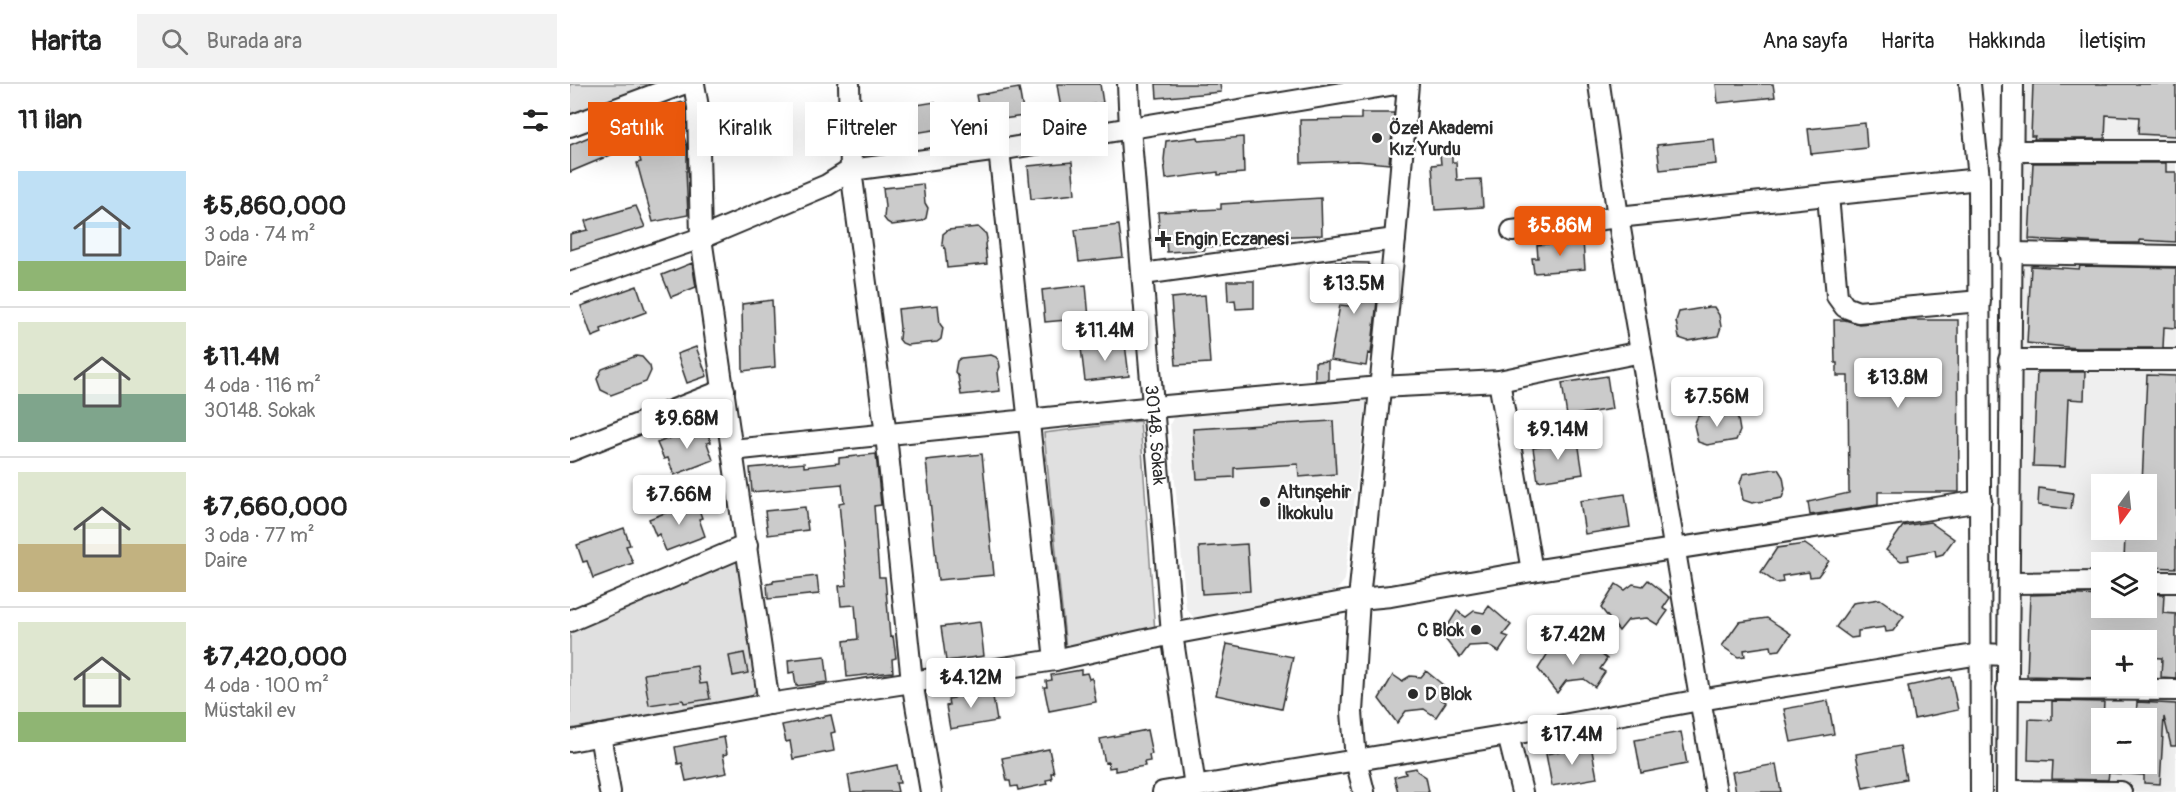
<!DOCTYPE html>
<html lang="tr">
<meta charset="utf-8">
<style>
body{margin:0;font-family:Pangolin,sans-serif;background:#f2f2f2;color:#222;height:100vh;display:flex;flex-direction:column;font-size:22px;white-space:nowrap}
*{box-sizing:border-box;margin:0}
p{font-size:20px;color:#767676}
.icon{flex:none;width:33px;height:33px;fill:none;stroke:currentColor;stroke-width:2;stroke-linecap:round;stroke-linejoin:round}
.map{position:relative;flex:1;overflow:hidden}
.panel{display:flex;flex-direction:column;background:#fff;width:570px}
.panel>*{flex:none}
.banner{position:absolute;left:18px;top:18px;width:570px;height:54px;display:flex;gap:12px}
.needle{width:39px;rotate:195deg}
.controls{position:absolute;left:1521px;top:390px;display:grid;gap:12px}
.controls a{display:grid;place-items:center;width:66px;height:66px;border-radius:0px;background:#fff;box-shadow:0 6px 24px #0002;font-size:30px}
.price{position:absolute;translate:-50% -51px;padding:0 14px;border-radius:6px;background:#fff;color:#222;font-size:20px;line-height:39px;filter:drop-shadow(0 2px 3px #0008)}
.price::after{content:'';position:absolute;left:50%;top:36px;width:18px;height:14px;margin-left:-9px;background:inherit;clip-path:polygon(0 0,100% 0,50% 100%)}
.price.on{background:#ea580c;color:#fff}
ul{padding:0;list-style:none}
li{display:flex;align-items:center;gap:18px;height:150px;padding:0 18px}
li+li{border-top:2px solid #e0e0e0}
li span{display:grid;place-items:center;flex:none;width:168px;height:120px;border-radius:0px;color:#555}
li>.icon{margin-inline-start:auto}
span .icon{width:72px;height:72px;fill:#fffc;stroke-width:1}
li b{font-size:26px}
h2{display:flex;justify-content:space-between;align-items:center;height:72px;padding:0 18px;font-size:26px}
.pill{padding:0 21px;border-radius:0px;background:#fff;box-shadow:0 6px 24px #0002;font-size:21px;line-height:54px}
.pill.on{background:#ea580c;color:#fff}
header{display:flex;align-items:center;gap:36px;box-sizing:border-box;height:84px;padding:0 30px;background:#fff;border-bottom:2px solid #e0e0e0}
header strong{font-size:28px}
nav{display:flex;gap:33px;margin-inline-start:auto;font-size:21px}
.search{width:420px;height:54px;background:#f2f2f2;display:flex;align-items:center;gap:15px;box-sizing:border-box;padding:0 21px;border-radius:0px;color:#767676;font-size:22px}
main{display:flex;flex:1;min-height:0}
.map>svg:first-child{display:block}
.built{fill:#efefef;fill-rule:evenodd}
.green{fill:#e0e0e0;stroke:#868686;stroke-width:1.5}
.building{fill:#cbcbcb;stroke:#2b2b2b;stroke-width:1.5}
.lines{fill:none;stroke-linecap:round;stroke-linejoin:round}
.minor-casing{stroke:#2b2b2b;stroke-width:24}
.minor{stroke:#fff;stroke-width:20}
.poi-dot{fill:#2b2b2b;stroke:#fff;stroke-width:2}
.labels{text-anchor:middle;dominant-baseline:central;stroke-width:5;stroke-linejoin:round;paint-order:stroke}
.poi-label{font-size:18px;font-weight:bold;fill:#2b2b2b;stroke:#fff;text-anchor:start}
.street-label{font-size:18px;fill:#2b2b2b;stroke:#fff}
</style>
<header>
<strong>Harita</strong>
<div class="search"><svg class="icon" aria-label="search" viewBox="0 0 24 24"><circle cx="10" cy="10" r="6"/><path d="M15 15l6 6"/></svg>Burada ara</div>
<nav><a>Ana sayfa</a><a>Harita</a><a>Hakkında</a><a>İletişim</a></nav>
</header>
<main>
<section class="panel">
<h2>11 ilan<svg class="icon" aria-label="filters" viewBox="0 0 24 24"><path d="M4 7h16M4 17h16"/><circle cx="9" cy="7" r="2"/><circle cx="15" cy="17" r="2"/></svg></h2>
<ul>
<li><span style="background:linear-gradient(#bfe0f5 75%,#8fb573 0)"><svg class="icon" aria-label="home" viewBox="0 0 24 24"><path d="M3 11l9-7 9 7M6 9v11h12V9"/></svg></span><div><b>₺5,860,000</b><p>3 oda · 74 m²</p><p>Daire</p></div></li>
<li><span style="background:linear-gradient(#dfe7d0 60%,#7fa58c 0)"><svg class="icon" aria-label="home" viewBox="0 0 24 24"><path d="M3 11l9-7 9 7M6 9v11h12V9"/></svg></span><div><b>₺11.4M</b><p>4 oda · 116 m²</p><p>30148. Sokak</p></div></li>
<li><span style="background:linear-gradient(#dfe7d0 60%,#c2b280 0)"><svg class="icon" aria-label="home" viewBox="0 0 24 24"><path d="M3 11l9-7 9 7M6 9v11h12V9"/></svg></span><div><b>₺7,660,000</b><p>3 oda · 77 m²</p><p>Daire</p></div></li>
<li><span style="background:linear-gradient(#dfe7d0 75%,#8fb573 0)"><svg class="icon" aria-label="home" viewBox="0 0 24 24"><path d="M3 11l9-7 9 7M6 9v11h12V9"/></svg></span><div><b>₺7,420,000</b><p>4 oda · 100 m²</p><p>Müstakil ev</p></div></li>
</ul>
</section>
<div class="map">
<svg width="1606" height="708" viewBox="0 0 1606 708">
<rect width="100%" height="100%" fill="#fff"/>
<filter id="ink" filterUnits="userSpaceOnUse"><feTurbulence type="fractalNoise" baseFrequency=".0167" numOctaves="2"/><feDisplacementMap in="SourceGraphic" scale="12" xChannelSelector="R" yChannelSelector="G"/><feConvolveMatrix kernelMatrix="1 2 1 2 8 2 1 2 1" color-interpolation-filters="sRGB"/></filter>
<g filter="url(#ink)">
<path class="built" d="M1437,0H1606V708H1423ZM1532,400H1576V446H1532ZM1532,478H1576V524H1532ZM1532,556H1576V602H1532ZM1532,634H1576V680H1532Z
M789,312L796,317L775,496L765,508L624,534L616,524L600,340L605,330Z"/>
<path class="green" d="M0,0H79V4L0,34Z
M570,337L585,548L496,565L474,349Z
M168,473L187,605L180,613L0,645V544Z"/>
<path class="building" d="M487,0H530L533,19L491,25Z
M586,0H650L651,8L587,14Z
M1146,0H1203L1205,13L1148,19Z
M1463,0H1606V52L1568,50L1569,33L1536,31L1535,55H1464L1465,52H1461Z
M449,4L454,32L411,38L406,11Z
M113,18L116,27L117,45L112,47L117,62V87H116L118,131L83,138L67,79L71,78L65,59L62,60L56,34Z
M365,18L370,45L320,53L315,26Z
M791,29H824L819,80L787,77L731,79L730,36L791,35Z
M1295,39L1297,64L1241,70L1238,45Z
M33,47L43,70L0,88V61Z
M628,53L629,57L673,53L674,89L648,91V88L596,95L594,76L596,57Z
M1144,55L1146,80L1090,86L1087,61Z
M870,70H882V78H886L887,96L911,95L913,123L865,126L862,81L871,80Z
M502,78L505,110L461,115L458,82Z
M1463,79H1596V88H1606V158L1570,156V159H1538L1459,155Z
M353,100L355,119L358,124L356,134L352,137L322,141L317,138L314,134L315,123L313,104Z
M751,114L752,151L698,153V159L635,163V166L597,168L596,157L590,158L588,128L651,125V120Z
M66,122L75,143L0,166V150L18,146L15,137Z
M549,141L553,173L509,178L505,146Z
M408,143L416,150L417,155L415,160L417,180L377,184L375,165L372,160L373,150L378,146Z
M1013,157L1015,185L964,189L962,174H968L967,161Z
M760,178L799,179L798,216L807,217L801,270L798,269L796,282L760,276L770,221L779,222L783,200L759,199Z
M122,179L126,203L101,213L92,191Z
M1461,182L1509,185L1510,182L1606,184V244L1594,243L1593,264H1507L1457,259Z
M657,197H684V224L666,225L665,216L658,217Z
M516,201L519,234L475,238L472,206Z
M67,202L76,228L31,245L32,249L22,253L11,222Z
M635,211L640,279L606,281L601,214Z
M202,216L205,283L173,287L172,220Z
M368,221L370,240L373,244L371,255L367,258L337,261L332,259L329,255L330,244L328,225Z
M1139,223H1144L1149,231L1151,243L1148,252L1118,257L1109,254L1106,237L1109,228Z
M1264,236H1275L1289,240L1336,236H1388L1389,408H1308V421L1240,431L1238,418L1279,409L1278,292H1267V279H1265Z
M555,260L559,292L515,297L511,264Z
M126,263L137,292L117,299L107,270Z
M421,271L426,273L429,277L430,283L428,288L430,307L391,311L388,292L385,288L387,277L391,274Z
M66,272L72,273L80,282L81,287L76,298L41,311L31,306L27,295L32,285Z
M758,277V296L745,297V278Z
M1467,288H1515L1514,316L1498,315L1495,383L1463,382Z
M1577,291L1606,292V484L1576,483V478L1554,477L1555,452L1570,453V446H1576V400H1572Z
M1037,292L1042,325L997,332L992,299Z
M1157,327L1166,331L1168,335L1170,347L1166,356L1137,361L1128,358L1124,341L1128,332Z
M763,337L766,390L729,393L728,380L664,384V393L627,395L623,345Z
M134,341L141,358L137,359L143,376L104,391L98,374L94,375L87,359Z
M1008,357L1013,390L968,397L963,364Z
M306,370L311,421L304,422L309,493H315L320,553L323,552L326,574L322,575L323,588L277,593L274,557L288,555L285,521L271,522L269,502L277,501L269,419L274,418L272,400L182,408L180,384L234,379V383L269,379V374Z
M412,370L424,491L368,496L356,376Z
M1203,385H1208L1213,393L1215,405L1212,414L1182,419L1173,416L1170,399L1173,390Z
M1469,404L1503,409L1501,425L1468,421Z
M1055,410L1060,443L1015,450L1010,417Z
M126,417L132,434L129,435L135,452L96,467L89,450L86,452L79,435Z
M235,423L238,446L198,451L195,427Z
M1360,438L1384,455L1373,470L1366,472L1365,466L1338,471L1339,476L1331,477L1316,466L1333,442Z
M54,444L60,461L56,462L63,479L23,494L17,477L13,478L7,461Z
M677,460L680,507L632,510L629,463Z
M1235,460L1259,477L1248,492L1240,493L1239,488L1212,492L1213,498L1206,499L1191,488L1207,464Z
M247,492L249,510L198,515L197,500L203,499V497Z
M1078,496L1100,514L1093,524L1098,527L1088,541L1077,534L1058,536L1049,547L1031,524L1046,500L1055,506L1063,500L1073,502Z
M1493,510L1532,512L1533,529L1566,531L1567,524H1576V510H1594L1593,529L1606,530V594L1591,593L1592,574L1576,573V556H1532L1531,594L1457,592L1460,511Z
M1310,515L1334,532L1323,547L1316,548L1315,543L1288,547V553L1281,554L1266,543L1283,519Z
M919,522L941,541L933,551L939,553L929,568L918,561L899,562L890,574L872,551L887,527L896,533L904,527L914,529Z
M1197,534L1221,550L1210,566L1202,567L1201,562L1174,566L1175,572L1168,573L1152,562L1169,538Z
M410,538L414,572L376,577L371,543Z
M1015,557L1037,575L1030,585L1035,588L1025,603L1014,595L996,597L987,609L968,585L983,561L992,567L1000,562L1011,563Z
M657,560L723,573L712,625L646,611Z
M174,569L178,589L163,592L159,572Z
M255,572L258,598L226,602L224,588L219,589L218,576Z
M127,582L130,600L137,599L140,615L114,619L113,616L79,621L74,590Z
M511,586V590L517,589L519,595L522,594L526,618L479,627L474,603H477L476,597L482,596L481,591Z
M856,587L878,605L870,615L876,618L866,633L854,625L836,627L827,639L809,615L823,591L832,597L840,592L851,593Z
M1381,593L1388,626L1344,635L1338,602Z
M412,604L413,608L419,607L420,613H423L427,637L380,645L376,622L379,621L378,615L384,614L383,610Z
M1258,617L1264,650L1221,658L1214,625Z
M1482,617L1534,618L1533,634H1532V680H1576V634H1566L1567,618L1606,620V662H1601L1594,633L1590,700L1574,699V691L1539,689L1538,696L1482,695L1483,677L1458,676L1459,635L1482,636Z
M261,631L265,648L261,649L264,667L223,675L220,657L216,658L212,641Z
M577,646L582,670L579,671L580,677L574,678L575,682L545,687V683L539,684L538,678L535,679L530,655Z
M1111,648L1117,680L1071,689L1065,656Z
M154,653L157,670L153,671L157,689L116,697L112,679L108,680L105,663Z
M1021,661L1027,694L982,702L976,670Z
M1330,662L1336,695L1293,704L1286,670Z
M479,665L484,689H481L482,695L476,696L477,700L448,706L447,702L441,703L440,697H437L432,674Z
M1206,680L1211,708H1166L1162,688Z
M327,681L330,699H326L328,708H281L278,691Z
M846,684L847,687L856,693L859,708H828L824,693L836,690L835,686Z"/>
<g class="lines">
<defs>
<g id="minor">
<path d="M124,0L128,23L131,154L199,620"/>
<path d="M279,0L281,86L316,351L342,597L361,708"/>
<path id="s1" d="M558,0L560,44L602,550L625,702"/>
<path d="M1029,0L1048,133L1146,708"/>
<path d="M1400,0L1409,95L1411,708"/>
<path d="M0,42L113,0"/>
<path d="M429,66L485,576"/>
<path d="M1441,67H1606"/>
<path d="M1258,112L1267,212L1275,223L1288,228L1410,217"/>
<path d="M942,147L1048,133L1409,95"/>
<path d="M1440,169L1606,172"/>
<path d="M573,190L825,155"/>
<path d="M0,199L131,154L257,101L281,86L429,66L826,0"/>
<path d="M1439,276H1606"/>
<path d="M929,297L962,487"/>
<path d="M162,366L585,323L810,303L929,297L1071,268"/>
<path d="M0,367L154,306"/>
<path d="M1576,498H1606"/>
<path d="M1439,499L1532,498"/>
<path d="M0,537L177,461"/>
<path d="M1437,605L1606,606"/>
<path d="M30,651L40,708"/>
<path d="M938,651L952,708"/>
<path d="M0,657L199,620L485,576L602,550L789,515L821,512L962,487L1411,417"/>
<path d="M1437,707L1551,708"/>
<path d="M593,708L938,651L1130,616L1410,570L1438,571"/>
<path d="M794,708L786,676L782,628L789,515L825,155L838,0"/>
<path d="M1437,708L1443,0"/>
</g>
</defs>
<use href="#minor" class="minor-casing"/>
<use href="#minor" class="minor"/>
</g>
</g>
<g class="poi-dot">
<circle cx="807" cy="54" r="6"/>
<path d="M590 146h6v6h6v6h-6v6h-6v-6h-6v-6h6z"/>
<circle cx="695" cy="418" r="6"/>
<circle cx="906" cy="546" r="6"/>
<circle cx="843" cy="610" r="6"/>
</g>
<g class="labels">
<g class="poi-label">
<text x="819" y="44">Özel Akademi<tspan x="819" dy="21">Kız Yurdu</tspan></text>
<text x="605" y="155">Engin Eczanesi</text>
<text x="707" y="408">Altınşehir<tspan x="707" dy="21">İlkokulu</tspan></text>
<text x="894" y="546" text-anchor="end">C Blok</text>
<text x="855" y="610">D Blok</text>
</g>
<g class="street-label">
<text stroke="none"><textPath href="#s1" startOffset="352">30148. Sokak</textPath></text>
</g>
</g>
</svg>
<div class="controls">
<a><svg class="needle" viewBox="-14 -14 28 28"><path d="M0-13l5 13h-10z" fill="#e53935"/><path d="M0 13l5-13h-10z" fill="#767676"/></svg></a>
<a><svg class="icon" aria-label="layers" viewBox="0 0 24 24"><path d="M12 4l9 5-9 5-9-5zM3 14l9 5 9-5"/></svg></a>
<a>+</a>
<a>−</a>
</div>
<b class="price on" style="left:990px;top:173px">₺5.86M</b>
<b class="price" style="left:784px;top:231px">₺13.5M</b>
<b class="price" style="left:535px;top:278px">₺11.4M</b>
<b class="price" style="left:1328px;top:325px">₺13.8M</b>
<b class="price" style="left:1147px;top:344px">₺7.56M</b>
<b class="price" style="left:117px;top:366px">₺9.68M</b>
<b class="price" style="left:988px;top:377px">₺9.14M</b>
<b class="price" style="left:109px;top:442px">₺7.66M</b>
<b class="price" style="left:1003px;top:582px">₺7.42M</b>
<b class="price" style="left:401px;top:625px">₺4.12M</b>
<b class="price" style="left:1002px;top:682px">₺17.4M</b>
<div class="banner">
<a class="pill on">Satılık</a>
<a class="pill">Kiralık</a>
<a class="pill">Filtreler</a>
<a class="pill">Yeni</a>
<a class="pill">Daire</a>
</div>
</div>
</main>
